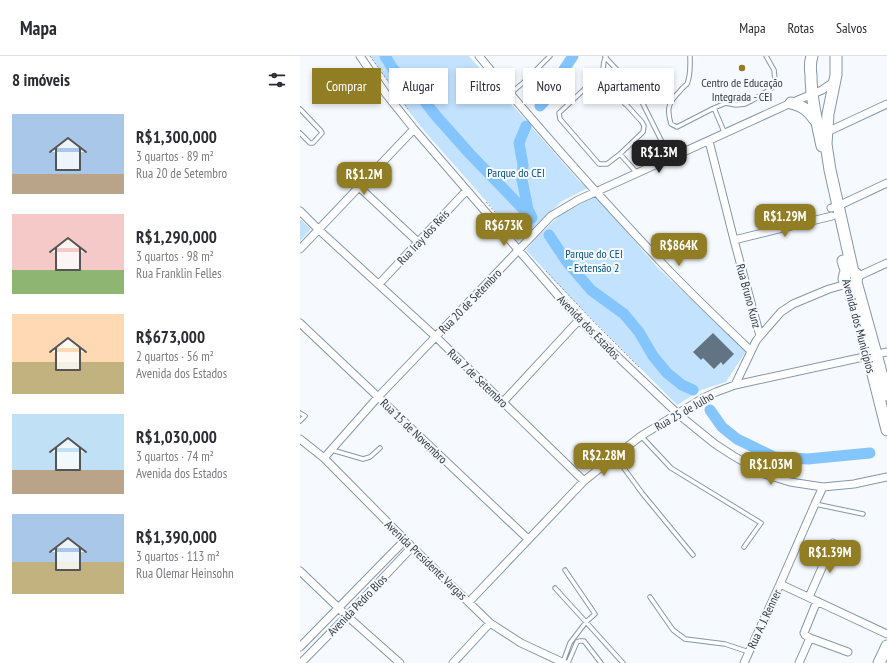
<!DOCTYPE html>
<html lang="pt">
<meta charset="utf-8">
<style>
body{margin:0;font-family:"PT Sans Narrow",sans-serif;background:#f7f7f7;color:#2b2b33;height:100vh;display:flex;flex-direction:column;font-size:15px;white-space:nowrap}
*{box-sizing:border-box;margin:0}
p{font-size:13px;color:#7c7c81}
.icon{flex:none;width:22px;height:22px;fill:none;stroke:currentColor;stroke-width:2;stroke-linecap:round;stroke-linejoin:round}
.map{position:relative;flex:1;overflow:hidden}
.details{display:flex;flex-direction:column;background:#fff;width:300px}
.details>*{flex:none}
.banner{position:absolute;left:12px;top:12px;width:380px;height:36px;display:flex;gap:8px}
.price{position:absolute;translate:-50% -34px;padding:0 9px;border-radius:8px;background:#917d24;color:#fff;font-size:13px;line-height:26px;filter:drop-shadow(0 1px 2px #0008)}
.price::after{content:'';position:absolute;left:50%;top:24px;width:12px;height:9px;margin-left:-6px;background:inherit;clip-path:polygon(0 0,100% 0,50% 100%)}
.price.active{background:#222;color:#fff}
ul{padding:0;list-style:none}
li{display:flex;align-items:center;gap:12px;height:100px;padding:0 12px}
li span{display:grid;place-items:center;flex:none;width:112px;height:80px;border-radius:0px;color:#555}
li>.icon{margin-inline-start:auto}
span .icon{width:48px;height:48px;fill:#fffc;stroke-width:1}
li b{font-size:17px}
h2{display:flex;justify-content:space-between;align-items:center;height:48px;padding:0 12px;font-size:17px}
.chip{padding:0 14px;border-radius:0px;background:#fff;box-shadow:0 2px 6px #0003;font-size:14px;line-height:36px}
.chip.active{background:#917d24;color:#fff}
header{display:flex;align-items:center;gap:24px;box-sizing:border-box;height:56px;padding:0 20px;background:#fff;border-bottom:1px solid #e1e1e2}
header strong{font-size:19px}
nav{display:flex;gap:22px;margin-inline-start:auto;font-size:14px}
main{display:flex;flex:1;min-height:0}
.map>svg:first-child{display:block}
.green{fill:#c3e2fe}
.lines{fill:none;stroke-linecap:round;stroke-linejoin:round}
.river{stroke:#84c5fe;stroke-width:11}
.building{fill:#627484}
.lane-casing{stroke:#8497a8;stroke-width:5.5}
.street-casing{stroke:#8497a8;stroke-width:9}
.secondary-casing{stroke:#8497a8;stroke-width:13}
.path{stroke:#8e949a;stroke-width:1;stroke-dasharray:2 2;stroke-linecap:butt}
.lane{stroke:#fff;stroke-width:3.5}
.street{stroke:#fff;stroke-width:7}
.secondary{stroke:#fff;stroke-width:11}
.poi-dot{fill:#917d24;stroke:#f6fafe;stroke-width:1.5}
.labels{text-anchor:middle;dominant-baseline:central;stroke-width:4;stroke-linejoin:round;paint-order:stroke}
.poi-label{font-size:12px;fill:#30383f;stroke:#f6fafe}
.park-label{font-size:12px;fill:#035185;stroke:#f6fafe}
.street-label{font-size:12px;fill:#30383f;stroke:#f6fafe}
</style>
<header>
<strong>Mapa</strong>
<nav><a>Mapa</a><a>Rotas</a><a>Salvos</a></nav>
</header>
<main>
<section class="details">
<h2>8 imóveis<svg class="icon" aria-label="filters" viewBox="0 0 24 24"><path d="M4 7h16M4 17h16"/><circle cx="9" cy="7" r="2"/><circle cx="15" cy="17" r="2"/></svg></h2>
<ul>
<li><span style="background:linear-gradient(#a9c7e8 75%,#b9a48a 0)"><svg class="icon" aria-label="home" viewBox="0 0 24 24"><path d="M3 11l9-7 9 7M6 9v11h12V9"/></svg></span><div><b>R$1,300,000</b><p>3 quartos · 89 m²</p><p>Rua 20 de Setembro</p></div></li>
<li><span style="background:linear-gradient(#f6c9c9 70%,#8fb573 0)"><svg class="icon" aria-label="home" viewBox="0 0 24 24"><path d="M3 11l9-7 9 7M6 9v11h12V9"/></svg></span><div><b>R$1,290,000</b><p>3 quartos · 98 m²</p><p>Rua Franklin Felles</p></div></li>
<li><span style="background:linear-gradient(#ffd9b3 60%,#c2b280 0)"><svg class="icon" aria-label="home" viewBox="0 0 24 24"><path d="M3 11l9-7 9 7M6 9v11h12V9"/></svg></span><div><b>R$673,000</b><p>2 quartos · 56 m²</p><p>Avenida dos Estados</p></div></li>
<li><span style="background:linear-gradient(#bfe0f5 70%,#b9a48a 0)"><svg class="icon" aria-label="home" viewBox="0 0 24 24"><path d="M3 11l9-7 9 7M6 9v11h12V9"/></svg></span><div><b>R$1,030,000</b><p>3 quartos · 74 m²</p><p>Avenida dos Estados</p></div></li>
<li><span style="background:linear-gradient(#a9c7e8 60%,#c2b280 0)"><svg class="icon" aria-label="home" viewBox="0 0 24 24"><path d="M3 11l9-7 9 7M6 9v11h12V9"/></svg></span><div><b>R$1,390,000</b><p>3 quartos · 113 m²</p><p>Rua Olemar Heinsohn</p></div></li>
</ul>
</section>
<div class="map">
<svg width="587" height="607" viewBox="0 0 587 607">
<rect width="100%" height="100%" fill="#f6fafe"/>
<path class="green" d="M70,0H169L221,59L279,125L288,132L262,145L218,186L194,154L126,77L100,44Z
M296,140L357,211L446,295L426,326L401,334L377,349L266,237L226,194L237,181L260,159Z
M0,163L11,173L0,185Z"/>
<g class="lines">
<path class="river" d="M85,0L93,13L110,27L137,61L170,98L226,156
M240,50L248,41L257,24L273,0
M226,70L219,87L223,109L222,124L228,153L232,162
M249,179L267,206L291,234L324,258L339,276L353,300L367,317L382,329L393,334
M410,354L422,371L437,383L474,401L508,403L570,397"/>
</g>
<path class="building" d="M413,277L434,298L423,309L421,306L414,313L403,302L401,304L393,296Z"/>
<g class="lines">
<defs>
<path id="lane" d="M390,0C390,9 391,19 387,28C385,30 382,32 380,35C369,46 366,52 371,68L377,71L414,52L426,47L436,49L445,48L453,44L472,32L475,24L474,14L466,0
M305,1L333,31L340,42L370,102
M299,24H304L342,66L344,70L343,76L320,98L307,108H299L260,63L259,57L292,26Z
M304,24C303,16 302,8 306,0
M211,37L224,26L250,0
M325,48L333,31
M414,52L425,78
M0,53L21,75L22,77L13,87H10L0,77
M320,98L337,117
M0,357L5,360L0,365
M341,380L371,412L461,467L444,491
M32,394L63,403L70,401L80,392
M315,400L342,437L393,499
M515,448L563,458
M255,532L286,566L295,558L265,514
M350,541L373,574L385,583L425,588L449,596
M263,606L270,587L286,566L323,607
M268,607L277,586L280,585H284L301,607"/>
<path id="street" d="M60,0L86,38L114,73L279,264L378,358L415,388L432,399L464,418L490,426L523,431L554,428L587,421
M179,0C236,70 297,138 359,204C388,235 420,265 451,295
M527,76L587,48
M409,85L434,184L460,280
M59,131L118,186
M531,152L538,150L587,127
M0,155L19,174L136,281L284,425
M434,184L532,160
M0,193L114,73
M557,223L561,219L587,207
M79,228L167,134
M0,267L228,483
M435,329L456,285L460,280L481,256L493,248L529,233L547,228
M203,346L279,264
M0,383L24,402L112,491L190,567L221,587L264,607
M24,402L78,341L251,160L278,144L491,47L522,34L535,25
M0,515L47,560L100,607
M480,528L587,578
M509,541L533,487
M169,546L284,425L315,400L341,380L403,342L416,336L435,329L587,296
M510,582L548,596
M0,591L105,484
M1,607L47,560L112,491
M153,607L190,567
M444,607L480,528L515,448L523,431
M499,607L510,582L505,579L504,577L517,545"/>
<path id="secondary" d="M512,0C510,6 510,12 511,19C511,43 517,66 522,90
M536,0V19L528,58L526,88L530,114L553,216L556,218L557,220L556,226L576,298L587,339
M491,47C502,50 509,54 515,64
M543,205L547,217L545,218L544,223L546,227L550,229
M555,247L587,374
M579,607L587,590"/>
</defs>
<use href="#lane" class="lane-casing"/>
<use href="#street" class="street-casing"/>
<use href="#secondary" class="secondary-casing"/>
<path class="path" d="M70,0L108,53
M186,146L196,157
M246,215L294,266L339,311"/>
<use href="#lane" class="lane"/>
<use href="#street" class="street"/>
<use href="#secondary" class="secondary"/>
</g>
<circle class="poi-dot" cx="442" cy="12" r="4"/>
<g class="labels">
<g class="poi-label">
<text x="442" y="26">Centro de Educação<tspan x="442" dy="14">Integrada - CEI</tspan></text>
</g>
<g class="park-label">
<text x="216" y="116">Parque do CEI</text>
<text x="294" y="197">Parque do CEI<tspan x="294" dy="14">- Extensão 2</tspan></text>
</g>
<g class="street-label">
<text transform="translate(123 181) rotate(-47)">Rua Iray dos Reis</text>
<text transform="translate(449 240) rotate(75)">Rua Bruno Kunz</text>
<text transform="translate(170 245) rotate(-46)">Rua 20 de Setembro</text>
<text transform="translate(559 270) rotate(75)">Avenida dos Municípios</text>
<text transform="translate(289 271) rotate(46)">Avenida dos Estados</text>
<text transform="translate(178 322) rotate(44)">Rua 7 de Setembro</text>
<text transform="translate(384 355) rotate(-30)">Rua 25 de Julho</text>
<text transform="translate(114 375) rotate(44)">Rua 15 de Novembro</text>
<text transform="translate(126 504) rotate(44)">Avenida Presidente Vargas</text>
<text transform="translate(57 549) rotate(-46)">Avenida Pedro Blos</text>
<text transform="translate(464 563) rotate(-65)">Rua A. J. Renner</text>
</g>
</g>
</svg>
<b class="price active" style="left:359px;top:118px">R$1.3M</b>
<b class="price" style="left:64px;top:140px">R$1.2M</b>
<b class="price" style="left:485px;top:182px">R$1.29M</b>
<b class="price" style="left:204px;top:191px">R$673K</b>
<b class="price" style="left:379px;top:211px">R$864K</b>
<b class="price" style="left:304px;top:421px">R$2.28M</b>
<b class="price" style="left:471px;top:430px">R$1.03M</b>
<b class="price" style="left:530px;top:518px">R$1.39M</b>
<div class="banner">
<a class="chip active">Comprar</a>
<a class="chip">Alugar</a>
<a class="chip">Filtros</a>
<a class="chip">Novo</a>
<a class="chip">Apartamento</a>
</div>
</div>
</main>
